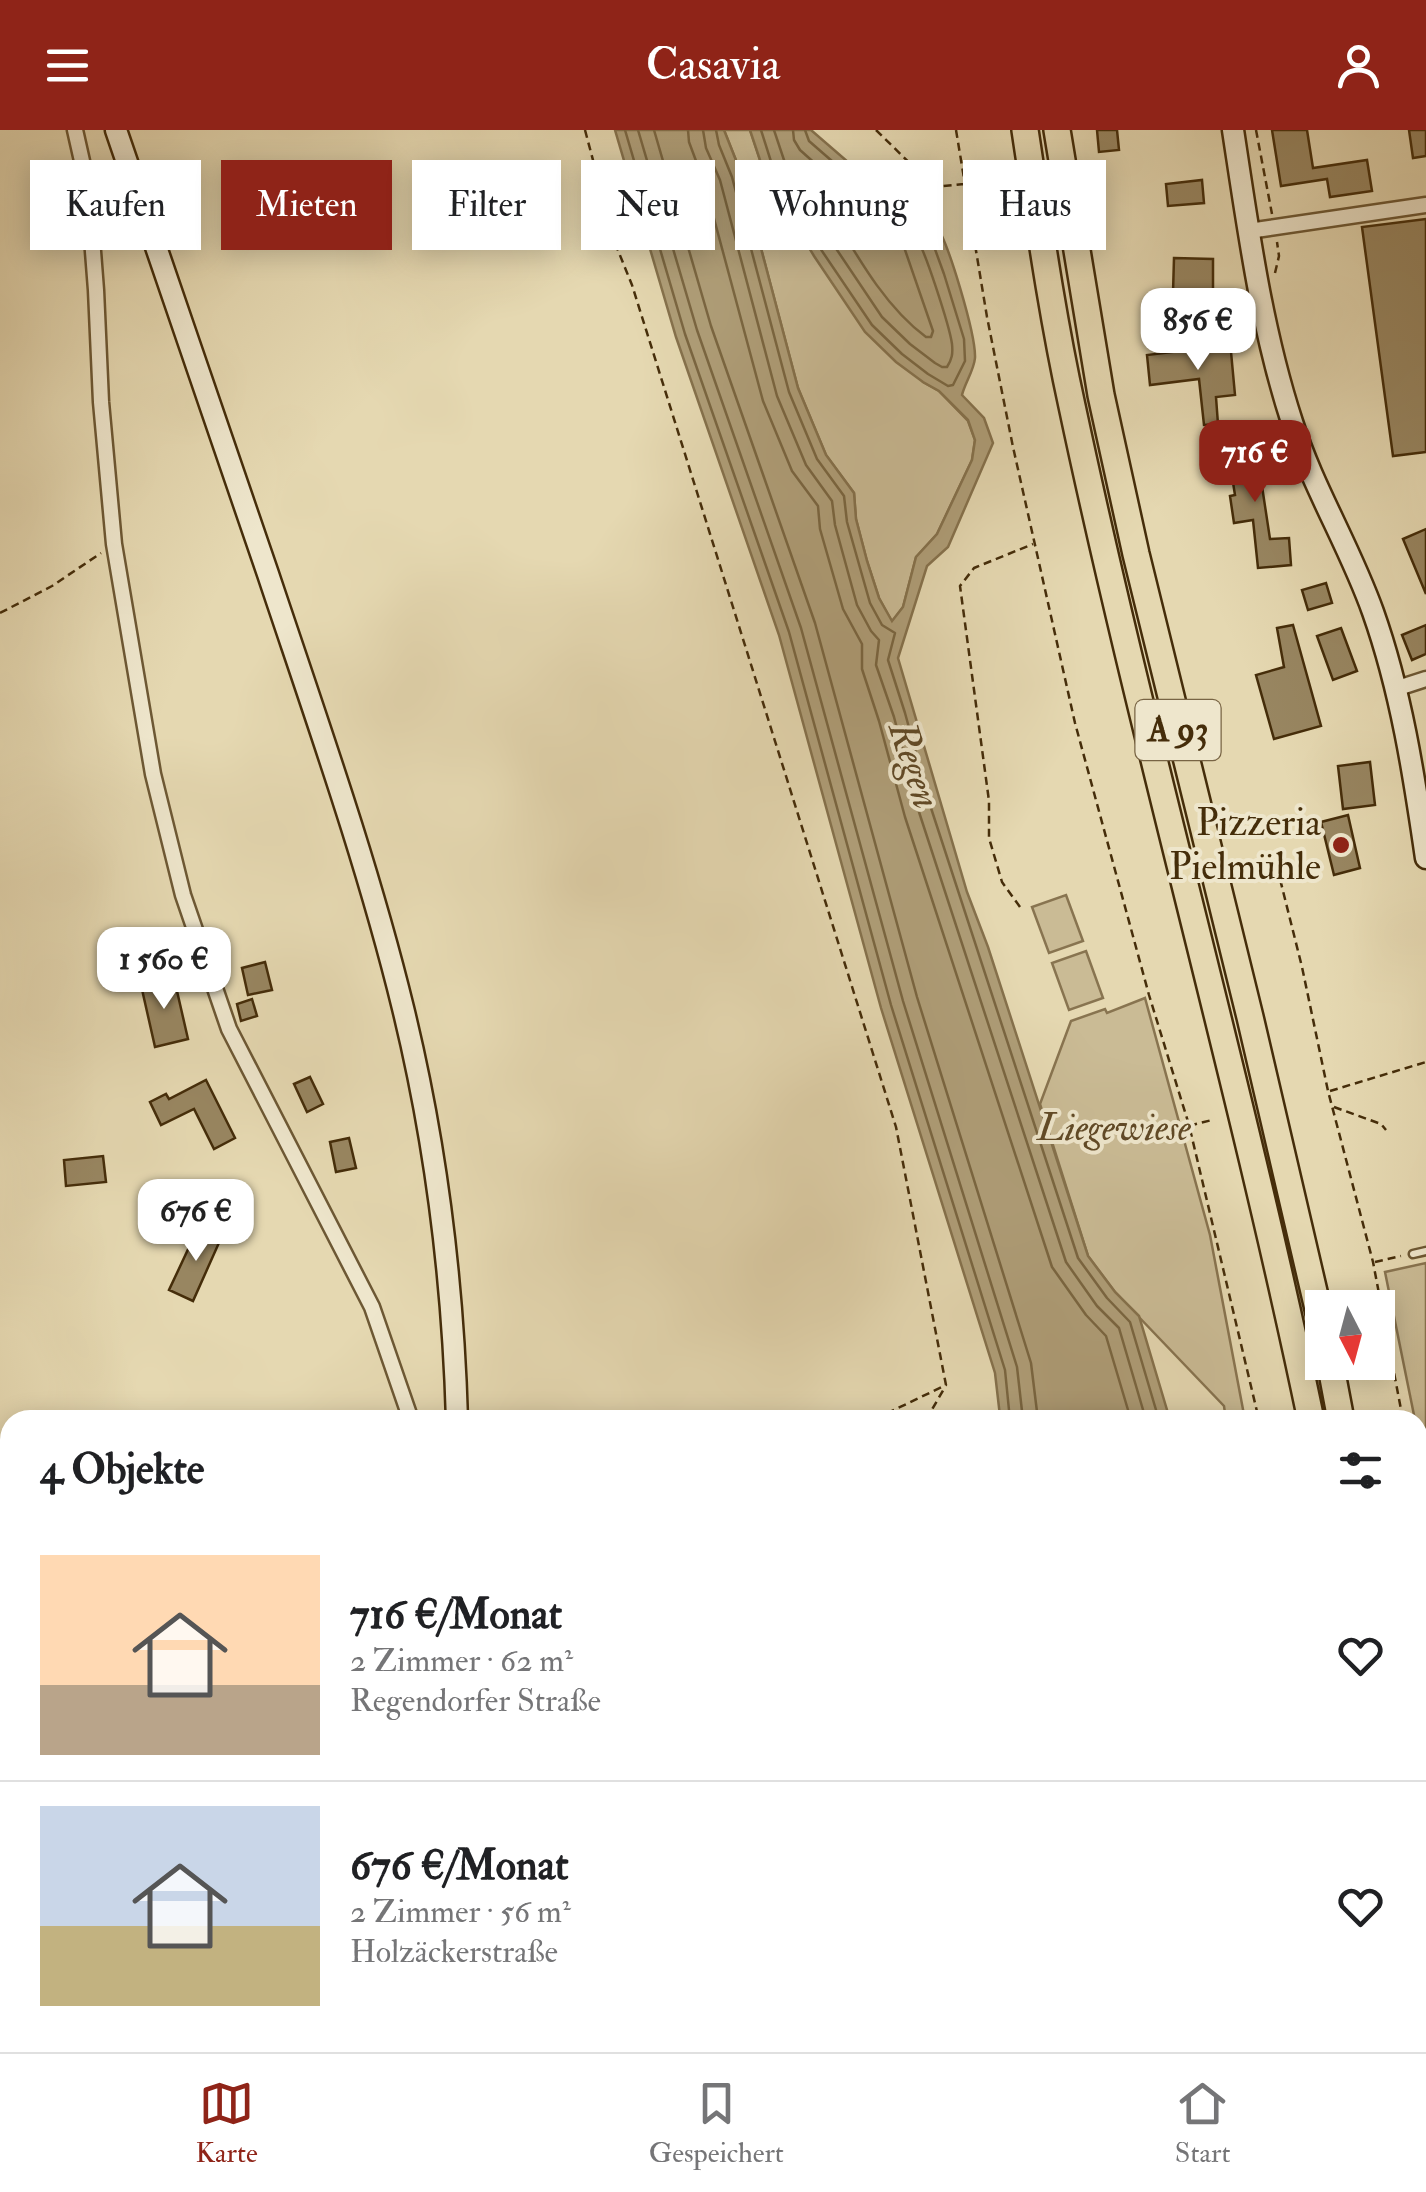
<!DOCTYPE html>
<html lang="de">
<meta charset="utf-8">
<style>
body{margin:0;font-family:"IM FELL Double Pica",serif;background:#f6f6f6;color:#202124;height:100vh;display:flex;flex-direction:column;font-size:38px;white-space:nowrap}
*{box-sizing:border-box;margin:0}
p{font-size:32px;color:#757577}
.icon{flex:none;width:55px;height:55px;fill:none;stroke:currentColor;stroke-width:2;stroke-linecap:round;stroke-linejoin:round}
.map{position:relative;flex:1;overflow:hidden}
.panel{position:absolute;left:0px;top:1280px;width:1428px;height:642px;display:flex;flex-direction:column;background:#fff;border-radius:30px 30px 0 0;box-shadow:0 5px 25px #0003}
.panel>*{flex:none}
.guide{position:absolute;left:30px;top:30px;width:1368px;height:90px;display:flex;gap:20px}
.needle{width:65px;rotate:174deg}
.tools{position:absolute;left:1305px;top:1160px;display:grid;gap:20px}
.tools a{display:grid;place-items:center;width:90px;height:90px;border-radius:0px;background:#fff;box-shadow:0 5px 25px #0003;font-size:50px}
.price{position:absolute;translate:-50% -85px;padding:0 22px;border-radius:20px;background:#fff;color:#222;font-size:32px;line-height:65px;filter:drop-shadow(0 2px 5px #0008)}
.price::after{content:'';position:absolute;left:50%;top:60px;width:30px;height:22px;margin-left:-15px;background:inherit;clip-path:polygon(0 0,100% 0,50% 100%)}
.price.active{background:#8f2418;color:#fff}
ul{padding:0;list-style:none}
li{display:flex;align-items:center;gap:30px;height:250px;padding:0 40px}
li+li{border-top:2px solid #e0e0e0}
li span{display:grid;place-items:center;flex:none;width:280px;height:200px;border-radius:0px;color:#555}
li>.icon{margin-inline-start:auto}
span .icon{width:120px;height:120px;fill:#fffc;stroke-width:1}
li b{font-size:42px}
h2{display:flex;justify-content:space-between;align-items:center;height:120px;padding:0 40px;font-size:42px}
.tag{padding:0 35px;border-radius:0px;background:#fff;box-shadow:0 5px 25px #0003;font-size:35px;line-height:90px}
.tag.active{background:#8f2418;color:#fff}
header{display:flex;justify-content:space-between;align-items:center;height:130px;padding:0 40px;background:#8f2418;color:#fff;font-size:45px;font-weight:600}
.dock{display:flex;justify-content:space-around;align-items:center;height:140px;border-top:2px solid #e0e0e0;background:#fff;font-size:28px;color:#757577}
.dock a{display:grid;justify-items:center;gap:5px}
.dock .active{color:#8f2418}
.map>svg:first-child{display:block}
.green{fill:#cabb95;stroke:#887450;stroke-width:2.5}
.water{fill:#af9e78;stroke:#85714c;stroke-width:2.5}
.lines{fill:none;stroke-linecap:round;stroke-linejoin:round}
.shore{stroke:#7a6641;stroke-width:2.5}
.building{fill:#988661;stroke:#452d0a;stroke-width:2.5}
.lane-casing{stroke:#6d5834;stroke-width:11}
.street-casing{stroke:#6d5834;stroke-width:19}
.secondary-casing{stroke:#452d0a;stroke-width:25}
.highway-casing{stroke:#452d0a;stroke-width:30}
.path{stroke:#452d0a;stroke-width:2.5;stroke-dasharray:8 5;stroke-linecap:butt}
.lane{stroke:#eee6cc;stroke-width:6}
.street{stroke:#eee6cc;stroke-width:14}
.secondary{stroke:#eee6cc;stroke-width:20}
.highway{stroke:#e5d8b1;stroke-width:25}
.poi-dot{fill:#8f2418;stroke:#eee6cc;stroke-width:4}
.labels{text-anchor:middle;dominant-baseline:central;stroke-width:8;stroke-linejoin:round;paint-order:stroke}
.shield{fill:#eee6cc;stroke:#786444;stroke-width:2.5}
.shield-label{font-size:35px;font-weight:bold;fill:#452d0a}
.poi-label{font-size:38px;fill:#452d0a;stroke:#eee6cc;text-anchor:end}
.park-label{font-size:38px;font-style:italic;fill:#604926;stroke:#eee6cc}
.water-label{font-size:40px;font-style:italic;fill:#604926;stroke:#eee6cc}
</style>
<header><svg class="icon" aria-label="menu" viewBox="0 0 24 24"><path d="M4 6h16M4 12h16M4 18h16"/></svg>Casavia<svg class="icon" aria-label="person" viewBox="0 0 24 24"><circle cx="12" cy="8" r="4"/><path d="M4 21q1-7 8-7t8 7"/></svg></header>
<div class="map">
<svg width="1426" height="1922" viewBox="0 0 1426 1922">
<rect width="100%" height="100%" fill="#e5d8b1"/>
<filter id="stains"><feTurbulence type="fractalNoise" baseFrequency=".002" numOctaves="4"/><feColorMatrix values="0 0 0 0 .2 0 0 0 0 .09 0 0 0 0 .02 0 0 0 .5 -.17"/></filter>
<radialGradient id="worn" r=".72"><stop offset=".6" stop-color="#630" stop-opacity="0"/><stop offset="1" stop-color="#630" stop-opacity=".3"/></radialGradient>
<path class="green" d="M724,0H750L765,45L779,68L923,252L939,261L968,291L975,310L972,330L937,404L916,427L903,477L892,492L879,468L867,431L856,389L854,363L826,325L798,258L741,43Z
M1066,765L1083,811L1049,823L1032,777Z
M1086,821L1103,868L1069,880L1052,833Z
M1145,868L1210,1105L1245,1290H1226L1224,1276L1115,1162L1088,1126L1040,974L1071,891L1105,879L1107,883Z
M1426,1133V1329L1424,1330L1418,1290H1415L1385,1142Z
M1284,1913H1335V1922H1282Z"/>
<path class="water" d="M615,0H724L741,43L798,258L826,325L854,363L856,389L867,431L879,468L892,491L903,477L916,427L937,404L972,330L975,310L968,290L939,261L923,252L896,232L865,202L814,126L765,45L750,0H811L893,71C902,76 916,77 923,81C927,84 931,88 934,92C948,109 976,206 975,228C974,240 965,253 962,265L984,288L993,313L948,417L927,436L898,528L967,762L988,817L1088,1126L1115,1162L1139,1186L1170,1290H1003L1000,1286L995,1243L881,878L779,505L676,207Z
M1045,1913V1912L1284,1913L1282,1922H1046Z"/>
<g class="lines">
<path class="shore" d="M625,0L685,204L789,502L891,875L1005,1240L1010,1290
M638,0L697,200L801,498L903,871L1017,1237L1023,1290
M654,0L711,196L815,493L917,867L1031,1233L1038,1290
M688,0L689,12L705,55L763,271L792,341L818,376L820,399L843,479L862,514V539L879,591L905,687L1052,1137L1086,1185L1106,1206L1131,1290
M703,0L706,18L720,50L777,266L806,335L832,371L835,395L857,475L871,501L879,510L876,535L894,587L919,682L1066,1132L1097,1176L1119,1198L1146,1290
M716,0L719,15L732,47L789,262L817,329L844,366L847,392L870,473L882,495L895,503L888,530L905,583L931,678L1078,1128L1107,1168L1130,1192L1159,1290
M761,0L774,41L822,121L872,195L902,224L928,244L948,256L953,255L965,231L964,209L944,144L928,100L916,89L903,87L887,79L809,11L805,0
M774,0L786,36L833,114L882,187L910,214L935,233L942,237H947C952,229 953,224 952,214C950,199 923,111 913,103C906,98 889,96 878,88C851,67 826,43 800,20L794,10L793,0
M834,71L873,103L904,117L933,201L931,207H926C884,176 856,124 829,79V73Z"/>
</g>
<path class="building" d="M1097,0H1117L1119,20L1099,22Z
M1272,0H1307L1313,38L1367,30L1372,61L1330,67L1327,49L1281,56Z
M1409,0H1426V26L1413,28Z
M1202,50L1204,73L1168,76L1166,54Z
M1426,89V322L1393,326L1362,97Z
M1174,128L1213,129V164L1173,163Z
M1230,211L1235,265L1216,267L1218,294L1204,295L1199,249L1150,255L1147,225L1197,219L1196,214Z
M1255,310L1270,409L1289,408L1291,435L1258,438L1253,390L1234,393L1230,366L1235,365L1227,315Z
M1426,399V464L1403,409Z
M1326,453L1332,473L1308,480L1302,460Z
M1293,495L1321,596L1274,609L1256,545L1284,537L1277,498Z
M1426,495V524L1412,530L1402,505Z
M1341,498L1357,541L1333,550L1317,506Z
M1370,632L1375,675L1343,679L1338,636Z
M1348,685L1360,738L1334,745L1321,692Z
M265,832L272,860L248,865L242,838Z
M174,848L188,909L155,917L141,855Z
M252,869L257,886L241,891L237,874Z
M310,947L323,974L307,982L294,954Z
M206,950L235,1008L214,1019L194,979L161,995L150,972L166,964L169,969Z
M349,1008L356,1038L336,1042L330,1012Z
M103,1026L106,1052L66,1056L64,1030Z
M199,1096L222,1106L193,1171L169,1160Z"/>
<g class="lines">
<defs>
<path id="lane" d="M1413,1124L1426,1121"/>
<path id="street" d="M75,0L82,31L90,83L96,160L101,272L114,414L153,644L183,765L229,899L372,1177L411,1290
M1249,101L1426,75
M1395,559L1426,549
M287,1922L289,1912"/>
<path id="secondary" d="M116,0C167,148 217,296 268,444C316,588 367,731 403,878C436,1013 453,1151 457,1290
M1233,0C1248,98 1261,197 1292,292C1313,358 1350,417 1373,482C1401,561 1414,645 1426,728
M361,1922L363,1912"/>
<path id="highway" d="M1025,0C1039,92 1052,185 1072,276C1144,615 1240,950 1311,1290
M1057,0L1101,265L1136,424L1250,887L1322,1196
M1330,1232L1341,1290
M1385,1912L1386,1922
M1416,1912V1922"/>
</defs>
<use href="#lane" class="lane-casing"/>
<use href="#street" class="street-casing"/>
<use href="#secondary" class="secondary-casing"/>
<use href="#highway" class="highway-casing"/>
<path class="path" d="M585,0L615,113L632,155L896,997L946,1255L873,1290
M876,0L934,57L964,54
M956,0L987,187L1013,317L1075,593L1149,865L1189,995L1259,1290
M1256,0L1272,84
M1275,143L1279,126L1277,112
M0,483L52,456L101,423
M1277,737L1302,837L1328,961L1373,1132L1403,1290
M1020,777L1002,752L989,708V671L960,456L974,438L1033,414
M1330,961L1426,932
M1334,977L1381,994L1386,1000
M1164,1002L1212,990
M1375,1132L1401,1126
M926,1290L945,1257
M1418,1343L1424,1355
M1426,1352L1424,1355L1426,1373
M1003,1912L1004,1922
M1342,1912V1922
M847,1922L849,1912"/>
<use href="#lane" class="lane"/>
<use href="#street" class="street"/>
<use href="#secondary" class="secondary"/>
<use href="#highway" class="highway"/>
</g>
<circle class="poi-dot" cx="1341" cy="715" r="10"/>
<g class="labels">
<rect class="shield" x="1135.5" y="570" width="85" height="60" rx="8"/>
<g class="shield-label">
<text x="1178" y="600">A 93</text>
</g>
<g class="poi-label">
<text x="1321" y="693">Pizzeria<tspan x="1321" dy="44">Pielmühle</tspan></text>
</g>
<g class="park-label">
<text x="1114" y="998">Liegewiese</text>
</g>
<g class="water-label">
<text transform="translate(914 635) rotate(72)">Regen</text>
</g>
</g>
<rect width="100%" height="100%" filter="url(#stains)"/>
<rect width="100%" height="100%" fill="url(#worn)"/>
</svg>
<div class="tools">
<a><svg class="needle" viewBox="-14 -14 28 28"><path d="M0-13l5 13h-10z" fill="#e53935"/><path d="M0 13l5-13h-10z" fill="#757577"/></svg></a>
</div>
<b class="price" style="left:1198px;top:243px">856 €</b>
<b class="price active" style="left:1255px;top:375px">716 €</b>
<b class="price" style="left:164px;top:882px">1 560 €</b>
<b class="price" style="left:196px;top:1134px">676 €</b>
<div class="guide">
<a class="tag">Kaufen</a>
<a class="tag active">Mieten</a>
<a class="tag">Filter</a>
<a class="tag">Neu</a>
<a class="tag">Wohnung</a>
<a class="tag">Haus</a>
</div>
<section class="panel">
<h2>4 Objekte<svg class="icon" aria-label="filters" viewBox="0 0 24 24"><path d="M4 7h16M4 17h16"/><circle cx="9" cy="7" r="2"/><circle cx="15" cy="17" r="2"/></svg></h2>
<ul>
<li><span style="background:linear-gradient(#ffd9b3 65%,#b9a48a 0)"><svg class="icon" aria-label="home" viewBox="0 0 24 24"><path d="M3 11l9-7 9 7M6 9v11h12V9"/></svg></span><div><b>716 €/Monat</b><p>2 Zimmer · 62 m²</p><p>Regendorfer Straße</p></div><svg class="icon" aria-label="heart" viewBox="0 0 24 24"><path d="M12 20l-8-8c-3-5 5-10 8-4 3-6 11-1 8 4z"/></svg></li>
<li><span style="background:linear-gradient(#c9d6e8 60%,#c2b280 0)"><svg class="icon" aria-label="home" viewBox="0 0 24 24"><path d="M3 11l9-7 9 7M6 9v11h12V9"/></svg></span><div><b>676 €/Monat</b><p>2 Zimmer · 56 m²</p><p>Holzäckerstraße</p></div><svg class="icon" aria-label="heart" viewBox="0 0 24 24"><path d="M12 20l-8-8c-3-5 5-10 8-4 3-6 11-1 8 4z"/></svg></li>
</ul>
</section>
</div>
<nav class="dock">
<a class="active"><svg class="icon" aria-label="map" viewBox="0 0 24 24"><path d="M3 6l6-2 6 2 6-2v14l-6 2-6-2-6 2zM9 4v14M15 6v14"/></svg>Karte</a>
<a><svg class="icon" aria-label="saved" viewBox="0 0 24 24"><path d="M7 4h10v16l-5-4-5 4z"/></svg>Gespeichert</a>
<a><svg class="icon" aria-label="home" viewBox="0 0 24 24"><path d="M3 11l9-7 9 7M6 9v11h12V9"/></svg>Start</a>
</nav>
